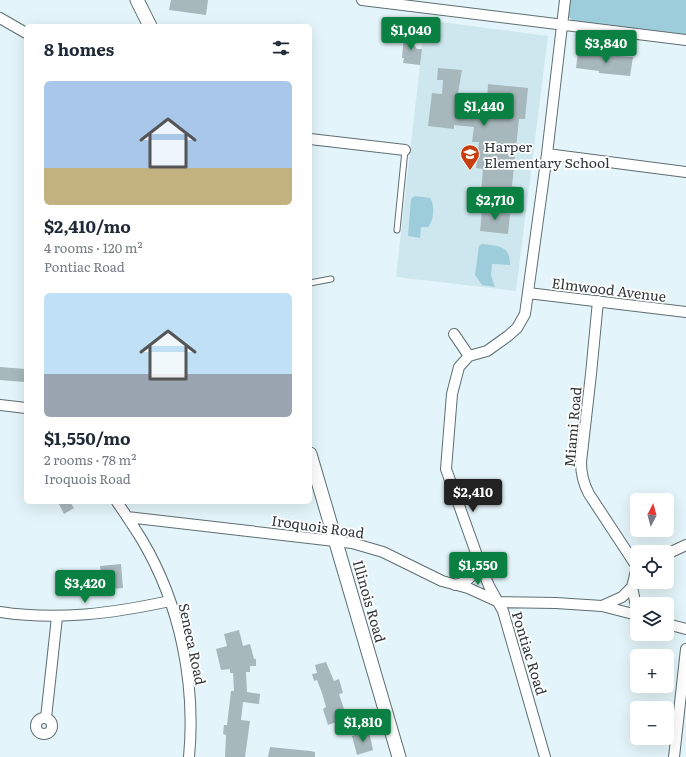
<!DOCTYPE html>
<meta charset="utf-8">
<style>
body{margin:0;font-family:Literata,serif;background:#f2f2f3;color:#1f2937;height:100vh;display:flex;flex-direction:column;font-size:15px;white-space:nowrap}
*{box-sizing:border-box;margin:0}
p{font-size:13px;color:#747a83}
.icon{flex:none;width:22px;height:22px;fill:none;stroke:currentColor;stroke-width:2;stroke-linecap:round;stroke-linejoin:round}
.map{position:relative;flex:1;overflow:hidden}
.details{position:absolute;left:24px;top:24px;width:288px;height:480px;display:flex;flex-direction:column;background:#fff;border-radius:6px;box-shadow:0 4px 16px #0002}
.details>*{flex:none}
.needle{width:26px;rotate:6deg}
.buttons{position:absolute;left:630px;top:493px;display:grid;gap:8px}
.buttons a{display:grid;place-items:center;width:44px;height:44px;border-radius:6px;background:#fff;box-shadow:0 4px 16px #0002;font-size:20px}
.price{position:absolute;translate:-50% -34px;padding:0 9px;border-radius:4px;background:#0b8043;color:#fff;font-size:13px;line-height:26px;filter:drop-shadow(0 1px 2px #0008)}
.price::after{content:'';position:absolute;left:50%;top:24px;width:12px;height:9px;margin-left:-6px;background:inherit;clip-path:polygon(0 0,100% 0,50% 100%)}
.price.on{background:#222;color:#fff}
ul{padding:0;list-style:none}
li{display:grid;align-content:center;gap:8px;height:212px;padding:0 20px}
li span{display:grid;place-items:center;height:124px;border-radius:6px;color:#555}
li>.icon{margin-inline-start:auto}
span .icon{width:72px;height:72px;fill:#fffc;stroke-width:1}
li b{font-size:17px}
h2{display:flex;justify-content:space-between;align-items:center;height:48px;padding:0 20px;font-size:17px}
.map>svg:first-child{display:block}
.built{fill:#cee7ef}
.green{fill:#9dcdda}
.building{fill:#a7b8bd}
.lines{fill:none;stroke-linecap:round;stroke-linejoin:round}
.service-casing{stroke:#5e6e72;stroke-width:7}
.minor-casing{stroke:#5e6e72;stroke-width:12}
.tertiary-casing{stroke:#5e6e72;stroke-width:15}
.service{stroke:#fff;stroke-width:5}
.minor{stroke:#fff;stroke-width:10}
.tertiary{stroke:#fff;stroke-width:13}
.labels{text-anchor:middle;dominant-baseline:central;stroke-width:3.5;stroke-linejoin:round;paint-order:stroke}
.poi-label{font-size:14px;fill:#2f3638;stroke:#fff;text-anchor:start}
.street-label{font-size:14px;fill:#2f3638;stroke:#fff}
</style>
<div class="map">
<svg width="686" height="757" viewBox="0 0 686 757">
<rect width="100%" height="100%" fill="#e3f5fa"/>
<path class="built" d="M425,20L548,36L516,291L396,277Z"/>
<path class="green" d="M569,0H686V35L573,21L569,17Z
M415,196L430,198C435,205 434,221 428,227H421L420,238L408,236L411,199Z
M482,244C498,246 510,245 510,265L492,264L491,275L495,287L482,285L475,275L479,246Z"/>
<path class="building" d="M171,0H208L206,15L169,10Z
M404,34L414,35L413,44L417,49H422L420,65L403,63L404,58H402Z
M578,53L633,57L630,76L599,73V71L576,68Z
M438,68L462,70L457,99L487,102L488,84L528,88L525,119H519L512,186L517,187L516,196L481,193L483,169L476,168L479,142H472L474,127L454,125V129L428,126L432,93L442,94L443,80H437Z
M487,208L507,210L506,213L510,214L508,234L480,231L482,211H486Z
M0,367L26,369V379L24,382L0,380Z
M58,502H70L74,508L64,514Z
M121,564L123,588L89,591L87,577L101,576L100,566Z
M239,630L243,646L250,644L254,659H256V666H250V672H246L247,692L260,694L259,704L243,702L241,720L250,721L245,757H225L226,735L223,734L224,725H227L231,691H234L233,673H230V669L221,670L216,649L227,646L224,634Z
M326,662L334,681L339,679L343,693L339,694L347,718L328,725L323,709L326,707L322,693L317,680L314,681L312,674L317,673L315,665Z
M369,731L373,750L357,755L352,736Z
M270,747L310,751L315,752V757H268Z"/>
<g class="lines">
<defs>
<path id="service" d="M397,230L405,150
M310,283L331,279"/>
<path id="minor" d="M362,0L686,40
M0,18L26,33
M310,139L405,150
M547,154L686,172
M528,293L686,312
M598,301L591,374L581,462C581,474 583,483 589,494L637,567L632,587L637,611
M454,334L469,356
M0,405L26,408
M117,502C126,515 134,527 142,540C180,604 196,683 189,757
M127,517L352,543L383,552L442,581L468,588L499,602L556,603L602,606L637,615
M667,554L686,545
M455,585C469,582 475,574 479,561
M602,606L622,597L632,587
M0,612C58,621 114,613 170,601
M667,624L686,629
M36 726a8 8 0 1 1 16 0a8 8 0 1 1-16 0Z
M46,718L57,617
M545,757L503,611L489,586L479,561L446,469L452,394L459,367L469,356L487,351L508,336L517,328L525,314L547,154L565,0
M674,757L686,649"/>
<path id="tertiary" d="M137,0L150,26
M310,454L399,757"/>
</defs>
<use href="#service" class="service-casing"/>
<use href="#minor" class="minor-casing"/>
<use href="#tertiary" class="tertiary-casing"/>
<use href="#service" class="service"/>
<use href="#minor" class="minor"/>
<use href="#tertiary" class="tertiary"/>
</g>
<defs>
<symbol id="school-pin" viewBox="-11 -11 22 30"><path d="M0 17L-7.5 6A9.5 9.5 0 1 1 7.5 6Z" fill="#c73f10" stroke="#fff"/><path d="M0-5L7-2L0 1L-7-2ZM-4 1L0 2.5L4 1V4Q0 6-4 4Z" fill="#fff"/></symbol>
</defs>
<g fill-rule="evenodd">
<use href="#school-pin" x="459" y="143" width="22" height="30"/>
</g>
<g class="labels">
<g class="poi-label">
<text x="484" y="146">Harper<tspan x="484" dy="16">Elementary School</tspan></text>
</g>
<g class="street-label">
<text transform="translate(609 289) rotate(7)">Elmwood Avenue</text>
<text transform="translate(572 427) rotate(-85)">Miami Road</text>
<text transform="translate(318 526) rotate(8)">Iroquois Road</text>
<text transform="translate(370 601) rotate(74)">Illinois Road</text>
<text transform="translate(193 644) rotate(78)">Seneca Road</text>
<text transform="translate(530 653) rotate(73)">Pontiac Road</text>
</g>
</g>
</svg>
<div class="buttons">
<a><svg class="needle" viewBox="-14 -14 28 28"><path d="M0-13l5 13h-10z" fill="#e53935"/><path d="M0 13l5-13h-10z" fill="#747a83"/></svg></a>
<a><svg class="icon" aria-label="locate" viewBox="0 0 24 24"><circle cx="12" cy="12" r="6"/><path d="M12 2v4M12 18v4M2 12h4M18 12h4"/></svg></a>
<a><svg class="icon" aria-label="layers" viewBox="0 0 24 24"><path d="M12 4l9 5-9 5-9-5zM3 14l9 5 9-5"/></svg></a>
<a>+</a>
<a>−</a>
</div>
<b class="price" style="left:411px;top:51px">$1,040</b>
<b class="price" style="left:606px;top:64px">$3,840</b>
<b class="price" style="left:484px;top:127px">$1,440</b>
<b class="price" style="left:495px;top:221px">$2,710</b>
<b class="price on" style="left:473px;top:513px">$2,410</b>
<b class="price" style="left:478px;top:586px">$1,550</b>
<b class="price" style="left:85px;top:604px">$3,420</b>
<b class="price" style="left:363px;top:743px">$1,810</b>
<section class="details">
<h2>8 homes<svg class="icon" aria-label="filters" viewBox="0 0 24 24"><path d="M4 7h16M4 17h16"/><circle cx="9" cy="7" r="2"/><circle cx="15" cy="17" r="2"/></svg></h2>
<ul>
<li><span style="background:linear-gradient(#a9c7e8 70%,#c2b280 0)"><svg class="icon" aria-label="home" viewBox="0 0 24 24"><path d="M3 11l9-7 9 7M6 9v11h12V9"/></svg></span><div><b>$2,410/mo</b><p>4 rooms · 120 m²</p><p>Pontiac Road</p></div></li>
<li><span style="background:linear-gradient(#bfe0f5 65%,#9aa5b1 0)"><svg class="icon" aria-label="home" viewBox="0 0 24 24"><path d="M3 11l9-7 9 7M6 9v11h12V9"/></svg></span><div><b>$1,550/mo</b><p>2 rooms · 78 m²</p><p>Iroquois Road</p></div></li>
</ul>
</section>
</div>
